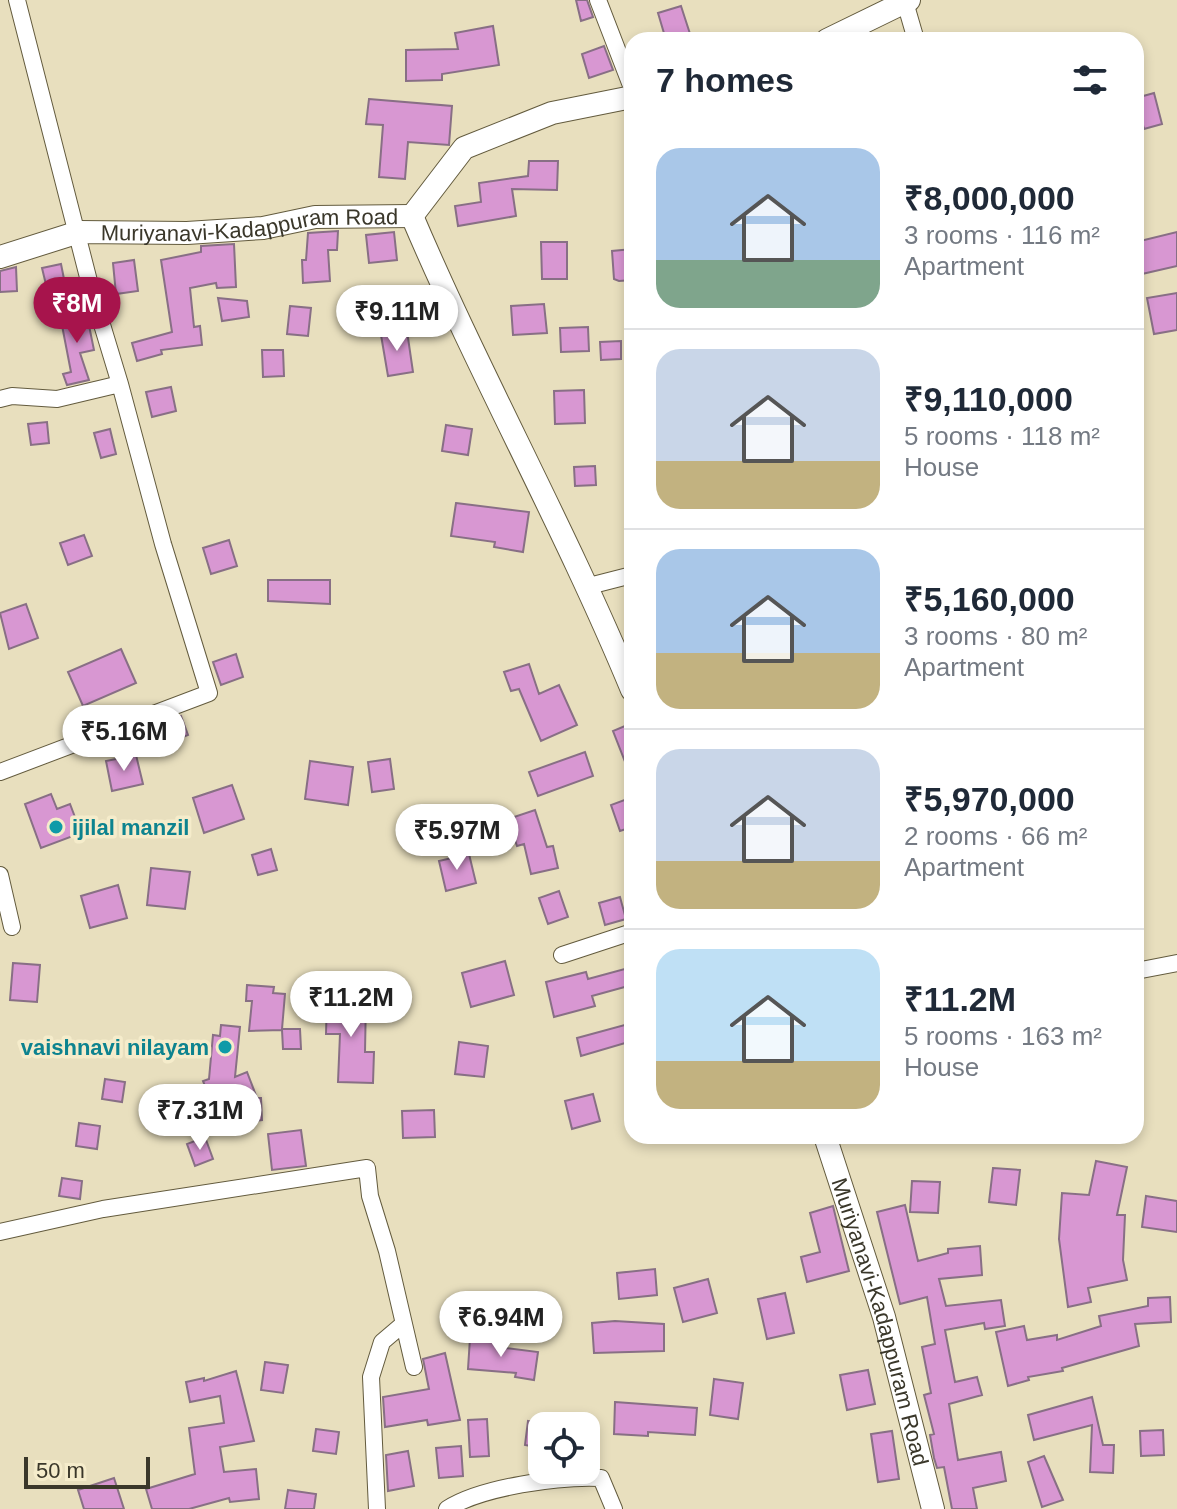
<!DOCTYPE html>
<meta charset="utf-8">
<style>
body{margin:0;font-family:Helvetica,sans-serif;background:#f2f2f3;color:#1f2937;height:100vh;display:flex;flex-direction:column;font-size:30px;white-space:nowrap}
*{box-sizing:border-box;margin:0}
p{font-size:26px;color:#747a83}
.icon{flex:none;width:44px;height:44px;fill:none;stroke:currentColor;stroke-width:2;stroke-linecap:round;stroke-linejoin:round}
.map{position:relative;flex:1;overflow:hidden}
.panel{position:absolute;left:624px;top:32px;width:520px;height:1112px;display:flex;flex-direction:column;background:#fff;border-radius:24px;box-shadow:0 4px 12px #0003}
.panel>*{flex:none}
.controls{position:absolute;left:528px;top:1412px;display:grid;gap:16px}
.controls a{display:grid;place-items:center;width:72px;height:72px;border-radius:16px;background:#fff;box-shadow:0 4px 12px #0003;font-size:40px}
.scale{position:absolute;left:24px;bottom:20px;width:126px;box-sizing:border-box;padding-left:8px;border:4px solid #3a372a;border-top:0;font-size:22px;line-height:28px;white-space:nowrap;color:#3a372a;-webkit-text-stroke:6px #f5eccb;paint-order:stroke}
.price{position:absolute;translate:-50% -68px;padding:0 18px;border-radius:28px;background:#fff;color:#222;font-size:26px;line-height:52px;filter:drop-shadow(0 2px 4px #0008)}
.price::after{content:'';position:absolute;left:50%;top:48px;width:24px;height:18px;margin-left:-12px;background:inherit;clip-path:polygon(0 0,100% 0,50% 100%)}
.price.on{background:#a7144c;color:#fff}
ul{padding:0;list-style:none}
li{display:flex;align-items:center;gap:24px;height:200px;padding:0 32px}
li+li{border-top:2px solid #e0e1e3}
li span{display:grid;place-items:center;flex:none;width:224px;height:160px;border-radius:24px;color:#555}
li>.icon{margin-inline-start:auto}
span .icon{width:96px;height:96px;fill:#fffc;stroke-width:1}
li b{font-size:34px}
h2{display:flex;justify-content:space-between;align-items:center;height:96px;padding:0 32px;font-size:34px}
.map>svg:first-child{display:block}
.building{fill:#d897d2;stroke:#886f85;stroke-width:2}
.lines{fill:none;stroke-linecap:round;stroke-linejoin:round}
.street-casing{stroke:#635b3e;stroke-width:18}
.secondary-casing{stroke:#635b3e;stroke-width:24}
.street{stroke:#fff;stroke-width:16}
.secondary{stroke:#fff;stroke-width:22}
.culture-dot{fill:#0f9aa8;stroke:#f5eccb;stroke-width:3}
.labels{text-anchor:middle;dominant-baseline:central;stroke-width:7;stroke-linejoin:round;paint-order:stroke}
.street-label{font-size:22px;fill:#3a372a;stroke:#f5eccb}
.culture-label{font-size:22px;font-weight:bold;fill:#0d838f;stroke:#f5eccb;text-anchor:start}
</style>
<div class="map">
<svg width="1177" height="1509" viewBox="0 0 1177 1509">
<rect width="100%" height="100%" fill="#e8dfbe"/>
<path class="building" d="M576,0H587L593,17L581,21Z
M681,6L692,40H666L658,13Z
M493,26L499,65L442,74V80L406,81V50L458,49L455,33Z
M604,46L613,70L589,78L582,54Z
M1154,93L1162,124L1144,129L1136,98Z
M369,99L452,106L449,145L408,142L405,179L379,177L383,125L366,124Z
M529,161H558L557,190L512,189L516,216L458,226L455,206L481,202L479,183L528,176Z
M338,231L337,250H328L330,281L303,283L302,260H306L308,233Z
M394,232L397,260L369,263L366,235Z
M1177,232V266L1142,274L1136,242Z
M541,242H567V279H542Z
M234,244L236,287L217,288L216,283L190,288L194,327L200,326L202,345L161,350L162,354L137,361L132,343L172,332L161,260L201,252V246Z
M632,249V280L619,281L614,279L612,251Z
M134,260L138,291L116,294L113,263Z
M61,264L66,289L48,293L42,268Z
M16,267L17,291L0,292V271Z
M1177,293V330L1154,334L1147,298Z
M218,298L247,301L249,317L222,321Z
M544,304L547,333L513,335L511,306Z
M290,306L311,308L308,336L287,334Z
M86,311L94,350L80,353L89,380L67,385L63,374L71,372L60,315Z
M588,327L589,351L561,352L560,328Z
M407,331L413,372L388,376L381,335Z
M621,341V359L601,360L600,342Z
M262,350H283L284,376L263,377Z
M171,387L176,411L152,417L146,392Z
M584,390L585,423L555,424L554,391Z
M47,422L49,443L31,445L28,424Z
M446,425L472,429L468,455L442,451Z
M110,429L116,454L101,458L94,433Z
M595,466L596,485L575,486L574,467Z
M456,503L529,512L523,552L494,547L495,542L451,536Z
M84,535L92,556L68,565L60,543Z
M229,540L237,566L211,574L203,548Z
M268,580H330V604L268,601Z
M26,604L38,638L9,649L0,613Z
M121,649L136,683L83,706L68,672Z
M236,654L243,677L221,685L213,662Z
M529,664L539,694L559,685L577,725L541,741L519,689L511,691L504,672Z
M181,716L188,735L156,748L148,728Z
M632,723V777H631L613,731Z
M585,752L593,776L538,796L529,772Z
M136,755L143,784L112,791L106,761Z
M390,759L394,789L372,792L368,762Z
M310,761L353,767L348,805L305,799Z
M232,785L244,819L204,833L193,798Z
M51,794L57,809L70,804L81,833L41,848L25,804Z
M627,799L632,827L620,831L611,805Z
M535,810L547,847L553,846L558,868L531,874L524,844L517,846L508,819Z
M271,849L277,870L258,875L252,855Z
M469,854L476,883L446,891L439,861Z
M151,868L190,872L185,909L147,905Z
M118,885L127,918L90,928L81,896Z
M559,891L568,917L548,924L539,898Z
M620,897L626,919L605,925L599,903Z
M505,961L514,995L471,1007L462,973Z
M13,963L40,965L37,1002L10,1000Z
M632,967V985L592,996L595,1006L554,1017L546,982L586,972L588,979Z
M247,985L274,987L273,993L285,994L282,1029H300L301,1049H283L282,1030L249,1031L252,1001H246Z
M327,997L366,998L365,1052H374L373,1083L338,1082L340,1034H326Z
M632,1023V1041L581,1056L577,1038Z
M221,1025L240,1027L235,1077L247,1072L257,1098H261L262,1120L213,1126L211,1107L184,1117L177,1097L205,1086L203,1081L209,1079L213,1035L220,1036Z
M459,1042L488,1046L484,1077L455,1074Z
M105,1079L125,1082L122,1102L102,1099Z
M593,1094L600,1121L572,1129L565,1101Z
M434,1110L435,1137L403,1138L402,1111Z
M79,1123L100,1126L97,1149L76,1146Z
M301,1130L306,1166L272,1170L268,1134Z
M205,1137L213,1159L195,1166L187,1144Z
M1096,1161L1127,1167L1117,1215H1125L1123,1260L1127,1280L1088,1288L1091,1302L1068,1307L1059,1239L1062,1193L1089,1195Z
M993,1168L1020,1170L1016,1205L989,1202Z
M62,1178L82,1181L80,1199L59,1196Z
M912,1181L940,1182L938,1213L910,1212Z
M1146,1196L1177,1201V1232L1142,1227Z
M905,1205L918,1261L948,1253V1249L980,1246L982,1275L939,1279L946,1306L1001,1300L1005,1326L985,1329L984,1323L945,1330L955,1382L977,1377L982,1395L949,1404L958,1460L1001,1452L1006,1481L973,1488L977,1509H952L944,1467L937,1468L934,1458L930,1435L934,1434L924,1395L931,1393L922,1347L935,1344L927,1297L900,1304L877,1212Z
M833,1206L849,1271L807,1282L801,1257L820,1252L810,1213Z
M655,1269L657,1295L619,1299L617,1273Z
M708,1279L717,1313L683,1322L674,1288Z
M785,1293L794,1333L767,1339L758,1299Z
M1170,1297L1171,1322L1135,1324L1139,1346L1062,1368L1063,1371L1028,1377L1029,1380L1008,1386L996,1332L1024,1326L1027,1340L1057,1335V1340L1101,1326L1099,1316L1148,1306V1298Z
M615,1321L664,1324V1351L594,1353L592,1323Z
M470,1338L505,1341V1348L538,1352L534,1380L515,1377L516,1373L468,1369Z
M445,1353L460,1420L428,1425L427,1420L385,1427L383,1397L429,1389L423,1359Z
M265,1362L288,1365L283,1393L261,1390Z
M868,1370L875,1404L847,1410L840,1375Z
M236,1371L254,1441L220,1447L224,1472L256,1469L259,1499L230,1502L229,1498L189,1509H152L146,1489L195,1474L189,1428L224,1423L220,1396L190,1402L186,1382L204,1378V1381Z
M714,1379L743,1383L738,1419L710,1415Z
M1092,1397L1103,1445H1114L1113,1473L1090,1472L1092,1425L1034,1440L1028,1415Z
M615,1402L697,1408L695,1435L648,1432V1436L614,1434Z
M487,1419L489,1456L470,1457L468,1420Z
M528,1421L542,1423L541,1448L525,1445Z
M316,1429L339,1432L336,1454L313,1451Z
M1163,1430L1164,1455L1141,1456L1140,1431Z
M892,1431L899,1479L878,1482L871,1434Z
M461,1446L463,1476L439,1478L436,1448Z
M408,1451L414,1486L388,1491L386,1455Z
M1044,1456L1063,1500L1042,1507L1028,1462Z
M114,1478L124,1509H84L78,1490Z
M288,1490L316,1494L314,1509H285Z"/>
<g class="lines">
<defs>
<path id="street" d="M598,0L632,88
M905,2L916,40
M0,399L12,396L57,399L120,384L90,285L17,0
M589,586L632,575
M0,772L209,693L163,544L120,384
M0,875L12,927
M562,955L632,932
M1136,971L1177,963
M0,1232L103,1209L367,1168L370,1196L387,1251L414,1367
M377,1509L371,1377L382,1342L402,1325
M447,1509C481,1487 560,1476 601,1478L614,1509"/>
<g id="secondary">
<path d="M827,40L909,0"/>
<path d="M412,216C480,376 565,528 632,690"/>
<path d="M412,216L464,148L552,113L632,97"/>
<path id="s1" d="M0,257L79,232L187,233L263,228L315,217L412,216"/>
<path id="s2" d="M825,1136L884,1317L933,1509"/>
</g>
</defs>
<use href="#street" class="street-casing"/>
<use href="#secondary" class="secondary-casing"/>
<use href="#street" class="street"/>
<use href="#secondary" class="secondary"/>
</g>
<g class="culture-dot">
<circle cx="56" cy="827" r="8"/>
<circle cx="225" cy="1047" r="8"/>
</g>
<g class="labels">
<g class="street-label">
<text stroke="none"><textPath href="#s1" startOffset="254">Muriyanavi-Kadappuram Road</textPath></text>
<text stroke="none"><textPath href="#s2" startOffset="194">Muriyanavi-Kadappuram Road</textPath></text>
</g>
<g class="culture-label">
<text x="72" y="827">ijilal manzil</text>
<text x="209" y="1047" text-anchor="end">vaishnavi nilayam</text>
</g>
</g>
</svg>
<div class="controls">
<a><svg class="icon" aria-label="locate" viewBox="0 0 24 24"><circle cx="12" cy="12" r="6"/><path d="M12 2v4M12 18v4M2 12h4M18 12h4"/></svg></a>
</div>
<div class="scale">50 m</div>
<b class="price on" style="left:77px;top:345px">₹8M</b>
<b class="price" style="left:397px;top:353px">₹9.11M</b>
<b class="price" style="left:124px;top:773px">₹5.16M</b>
<b class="price" style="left:457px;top:872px">₹5.97M</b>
<b class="price" style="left:351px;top:1039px">₹11.2M</b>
<b class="price" style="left:200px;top:1152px">₹7.31M</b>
<b class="price" style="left:501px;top:1359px">₹6.94M</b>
<section class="panel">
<h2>7 homes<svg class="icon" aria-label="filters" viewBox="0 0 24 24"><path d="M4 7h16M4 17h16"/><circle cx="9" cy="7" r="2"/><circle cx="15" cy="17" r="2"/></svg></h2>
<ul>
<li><span style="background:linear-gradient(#a9c7e8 70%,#7fa58c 0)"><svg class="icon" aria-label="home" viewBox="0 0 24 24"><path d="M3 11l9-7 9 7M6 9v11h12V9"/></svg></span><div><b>₹8,000,000</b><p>3 rooms · 116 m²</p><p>Apartment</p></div></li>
<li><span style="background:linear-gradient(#c9d6e8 70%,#c2b280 0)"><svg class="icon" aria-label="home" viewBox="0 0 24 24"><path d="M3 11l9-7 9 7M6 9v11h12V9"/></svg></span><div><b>₹9,110,000</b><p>5 rooms · 118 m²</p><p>House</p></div></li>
<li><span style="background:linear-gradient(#a9c7e8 65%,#c2b280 0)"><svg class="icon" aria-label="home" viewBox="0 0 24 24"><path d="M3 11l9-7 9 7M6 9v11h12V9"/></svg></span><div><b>₹5,160,000</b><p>3 rooms · 80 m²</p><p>Apartment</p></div></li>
<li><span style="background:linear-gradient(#c9d6e8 70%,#c2b280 0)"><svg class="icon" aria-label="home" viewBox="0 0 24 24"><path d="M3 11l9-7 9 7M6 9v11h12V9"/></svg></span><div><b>₹5,970,000</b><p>2 rooms · 66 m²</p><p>Apartment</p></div></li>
<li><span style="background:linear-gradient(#bfe0f5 70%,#c2b280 0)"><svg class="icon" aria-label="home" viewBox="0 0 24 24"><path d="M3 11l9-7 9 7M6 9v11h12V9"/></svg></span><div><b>₹11.2M</b><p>5 rooms · 163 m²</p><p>House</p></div></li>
</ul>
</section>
</div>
